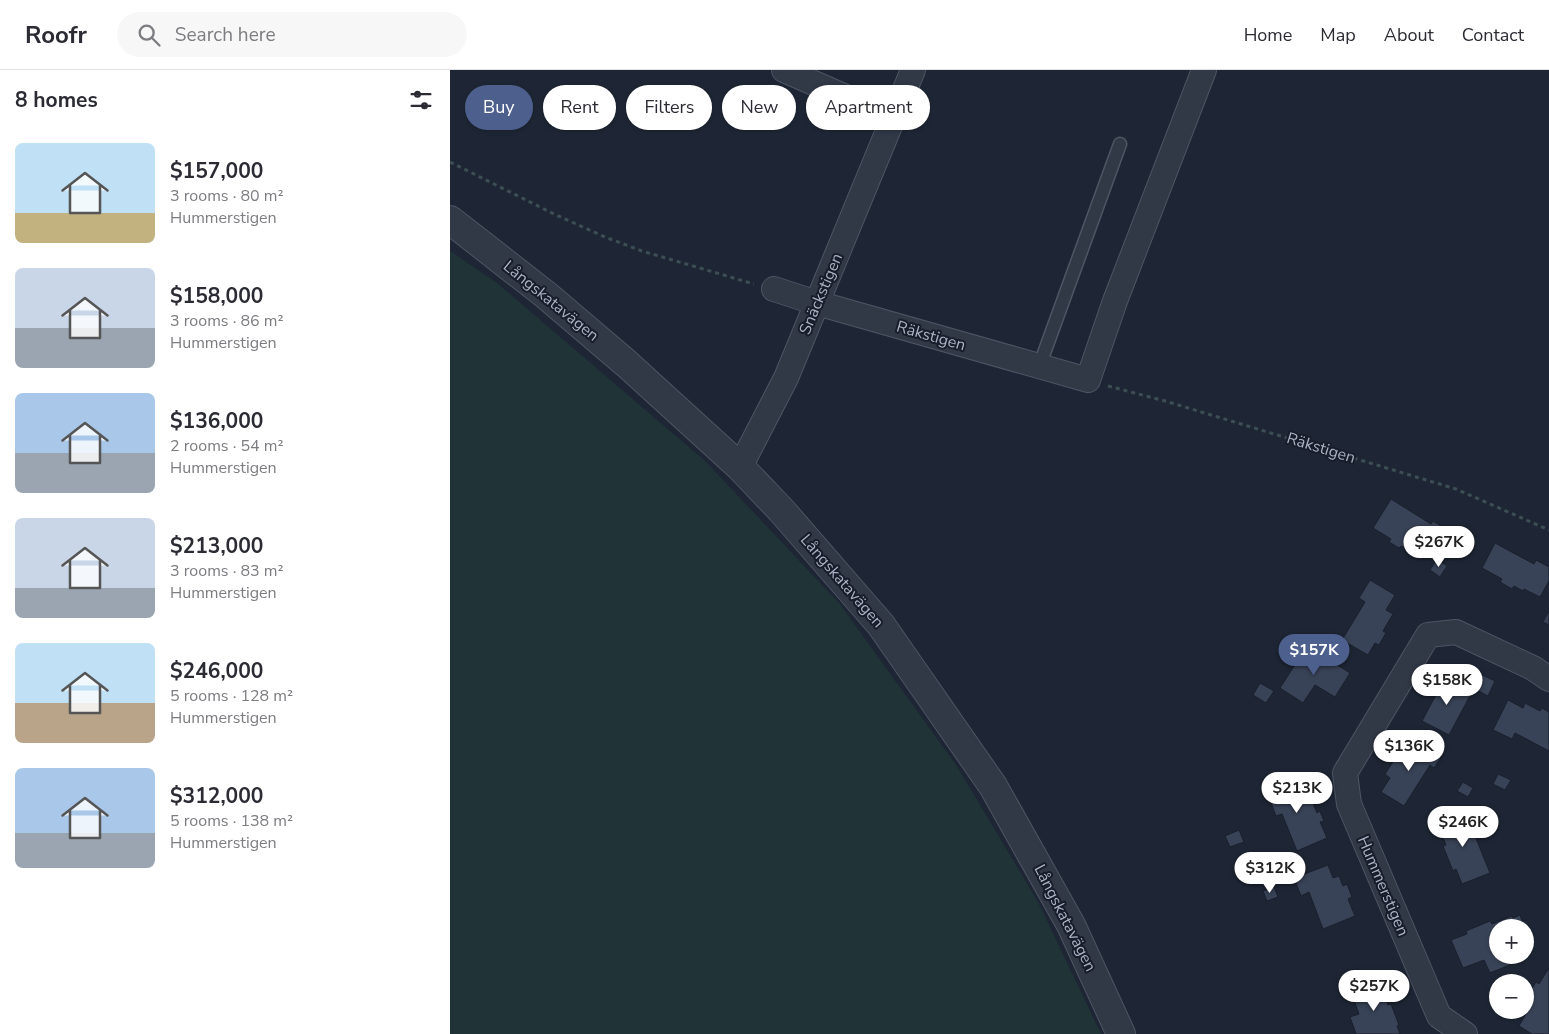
<!DOCTYPE html>
<meta charset="utf-8">
<style>
body{margin:0;font-family:"Nunito Sans",sans-serif;background:#f7f7f7;color:#2b2b33;height:100vh;display:flex;flex-direction:column;font-size:19px;white-space:nowrap}
*{box-sizing:border-box;margin:0}
p{font-size:16px;color:#7c7c81}
.icon{flex:none;width:28px;height:28px;fill:none;stroke:currentColor;stroke-width:2;stroke-linecap:round;stroke-linejoin:round}
.map{position:relative;flex:1;overflow:hidden}
.side{display:flex;flex-direction:column;background:#fff;width:450px}
.side>*{flex:none}
.top-card{position:absolute;left:15px;top:15px;width:475px;height:45px;display:flex;gap:10px}
.controls{position:absolute;left:1039px;top:849px;display:grid;gap:10px}
.controls a{display:grid;place-items:center;width:45px;height:45px;border-radius:50%;background:#fff;box-shadow:0 1px 4px #0004;font-size:25px}
.price{position:absolute;translate:-50% -42px;padding:0 11px;border-radius:18px;background:#fff;color:#222;font-size:16px;line-height:32px;filter:drop-shadow(0 1px 2px #0008)}
.price::after{content:'';position:absolute;left:50%;top:30px;width:15px;height:11px;margin-left:-8px;background:inherit;clip-path:polygon(0 0,100% 0,50% 100%)}
.price.selected{background:#4d5f8d;color:#fff}
ul{padding:0;list-style:none}
li{display:flex;align-items:center;gap:15px;height:125px;padding:0 15px}
li span{display:grid;place-items:center;flex:none;width:140px;height:100px;border-radius:8px;color:#555}
li>.icon{margin-inline-start:auto}
span .icon{width:60px;height:60px;fill:#fffc;stroke-width:1}
li b{font-size:21px}
h2{display:flex;justify-content:space-between;align-items:center;height:60px;padding:0 15px;font-size:21px}
.tag{padding:0 18px;border-radius:22px;background:#fff;box-shadow:0 1px 4px #0004;font-size:18px;line-height:45px}
.tag.selected{background:#4d5f8d;color:#fff}
header{display:flex;align-items:center;gap:30px;box-sizing:border-box;height:70px;padding:0 25px;background:#fff;border-bottom:1px solid #e1e1e2}
header strong{font-size:24px}
nav{display:flex;gap:28px;margin-inline-start:auto;font-size:18px}
.search{width:350px;height:45px;background:#f7f7f7;display:flex;align-items:center;gap:12px;box-sizing:border-box;padding:0 18px;border-radius:28px;color:#7c7c81;font-size:19px}
main{display:flex;flex:1;min-height:0}
.map>svg:first-child{display:block}
.green{fill:#203438}
.building{fill:#394357;stroke:#191f2c}
.lines{fill:none;stroke-linecap:round;stroke-linejoin:round}
.service-casing{stroke:#4e5564;stroke-width:15}
.minor-casing{stroke:#4e5564;stroke-width:26}
.tertiary-casing{stroke:#4e5564;stroke-width:30}
.path{stroke:#3d4f54;stroke-width:3;stroke-dasharray:4 4;stroke-linecap:butt}
.service{stroke:#313846;stroke-width:12}
.minor{stroke:#313846;stroke-width:24}
.tertiary{stroke:#313846;stroke-width:28}
.labels{text-anchor:middle;dominant-baseline:central;stroke-width:4;stroke-linejoin:round;paint-order:stroke}
.street-label{font-size:16px;fill:#aab2c4;stroke:#171d2a}
</style>
<header>
<strong>Roofr</strong>
<div class="search"><svg class="icon" aria-label="search" viewBox="0 0 24 24"><circle cx="10" cy="10" r="6"/><path d="M15 15l6 6"/></svg>Search here</div>
<nav><a>Home</a><a>Map</a><a>About</a><a>Contact</a></nav>
</header>
<main>
<section class="side">
<h2>8 homes<svg class="icon" aria-label="filters" viewBox="0 0 24 24"><path d="M4 7h16M4 17h16"/><circle cx="9" cy="7" r="2"/><circle cx="15" cy="17" r="2"/></svg></h2>
<ul>
<li><span style="background:linear-gradient(#bfe0f5 70%,#c2b280 0)"><svg class="icon" aria-label="home" viewBox="0 0 24 24"><path d="M3 11l9-7 9 7M6 9v11h12V9"/></svg></span><div><b>$157,000</b><p>3 rooms · 80 m²</p><p>Hummerstigen</p></div></li>
<li><span style="background:linear-gradient(#c9d6e8 60%,#9aa5b1 0)"><svg class="icon" aria-label="home" viewBox="0 0 24 24"><path d="M3 11l9-7 9 7M6 9v11h12V9"/></svg></span><div><b>$158,000</b><p>3 rooms · 86 m²</p><p>Hummerstigen</p></div></li>
<li><span style="background:linear-gradient(#a9c7e8 60%,#9aa5b1 0)"><svg class="icon" aria-label="home" viewBox="0 0 24 24"><path d="M3 11l9-7 9 7M6 9v11h12V9"/></svg></span><div><b>$136,000</b><p>2 rooms · 54 m²</p><p>Hummerstigen</p></div></li>
<li><span style="background:linear-gradient(#c9d6e8 70%,#9aa5b1 0)"><svg class="icon" aria-label="home" viewBox="0 0 24 24"><path d="M3 11l9-7 9 7M6 9v11h12V9"/></svg></span><div><b>$213,000</b><p>3 rooms · 83 m²</p><p>Hummerstigen</p></div></li>
<li><span style="background:linear-gradient(#bfe0f5 60%,#b9a48a 0)"><svg class="icon" aria-label="home" viewBox="0 0 24 24"><path d="M3 11l9-7 9 7M6 9v11h12V9"/></svg></span><div><b>$246,000</b><p>5 rooms · 128 m²</p><p>Hummerstigen</p></div></li>
<li><span style="background:linear-gradient(#a9c7e8 65%,#9aa5b1 0)"><svg class="icon" aria-label="home" viewBox="0 0 24 24"><path d="M3 11l9-7 9 7M6 9v11h12V9"/></svg></span><div><b>$312,000</b><p>5 rooms · 138 m²</p><p>Hummerstigen</p></div></li>
</ul>
</section>
<div class="map">
<svg width="1099" height="964" viewBox="0 0 1099 964">
<rect width="100%" height="100%" fill="#1e2635"/>
<path class="green" d="M0,181L47,213L255,391L389,533L506,695L588,832L651,964H0Z"/>
<path class="building" d="M941,429L981,454L983,451L1001,462L984,489L969,480L965,485L951,476L949,478L939,472L941,469L923,458Z
M1045,473L1084,494L1086,490L1099,497V511L1090,527L1074,519L1073,521L1064,516L1062,519L1050,512L1052,509L1032,498Z
M987,489L997,496L990,507L980,500Z
M920,510L945,525L936,540L943,544L933,561L936,563L929,575L925,573L918,585L892,570L915,532L909,528Z
M1099,541V555L1093,552Z
M857,576L900,603L885,627L865,615L853,633L830,618Z
M1018,598L1045,611L1038,626L1011,612Z
M995,608L1022,622L999,665L972,651Z
M810,613L824,621L816,633L803,625Z
M1058,630L1073,638L1075,633L1090,641L1092,638L1099,642V681L1065,663L1062,669L1043,660Z
M965,669L992,686L984,698L980,695L954,736L931,722L940,708L935,704L948,684L952,686L957,679L959,680Z
M1048,704L1061,710L1055,720L1043,714Z
M839,707L841,715L847,712L855,731L861,728L867,743L870,741L874,751L870,752L877,768L847,781L832,744L826,746L818,725L823,723L820,715Z
M1013,712L1023,718L1018,727L1007,721Z
M1015,741L1040,803L1012,814L1006,799L1003,801L993,776L996,775L987,753Z
M789,760L794,772L780,777L775,766Z
M878,795L883,808L889,806L893,816L897,814L902,827L898,829L905,846L873,859L859,822L851,826L844,808Z
M824,817L828,827L817,831L813,821Z
M1070,845L1075,858H1048V885H1059L1062,894L1040,903L1034,890L1013,898L1001,870L1017,864L1016,861L1040,851L1042,854L1062,846L1063,848Z
M1099,898V964H1082L1069,956L1078,940L1075,937L1083,924L1080,922L1086,912L1089,914Z
M929,912L938,935L941,934L949,955L947,956L950,964H906L900,947L909,944L901,922Z"/>
<g class="lines">
<defs>
<path id="service" d="M589,297L670,74"/>
<path id="minor" d="M334,0L444,48
M324,219L367,233L638,310L665,231L754,0
M290,397L336,308L463,0
M1015,964L989,946L899,734L895,703L978,565L1006,562L1083,598L1099,609"/>
<path id="tertiary" d="M0,150L96,225L177,294L290,397L332,441L431,555L543,716L621,855L671,964"/>
</defs>
<use href="#service" class="service-casing"/>
<use href="#minor" class="minor-casing"/>
<use href="#tertiary" class="tertiary-casing"/>
<path class="path" d="M0,92L104,144L155,167L192,181L304,214
M658,316L715,331L1006,419L1099,460"/>
<use href="#service" class="service"/>
<use href="#minor" class="minor"/>
<use href="#tertiary" class="tertiary"/>
</g>
<g class="labels">
<g class="street-label">
<text transform="translate(371 224) rotate(-67)">Snäckstigen</text>
<text transform="translate(101 231) rotate(39)">Långskatavägen</text>
<text transform="translate(481 266) rotate(16)">Räkstigen</text>
<text transform="translate(871 378) rotate(17)">Räkstigen</text>
<text transform="translate(392 511) rotate(49)">Långskatavägen</text>
<text transform="translate(933 816) rotate(67)">Hummerstigen</text>
<text transform="translate(615 848) rotate(63)">Långskatavägen</text>
</g>
</g>
</svg>
<div class="controls">
<a>+</a>
<a>−</a>
</div>
<b class="price" style="left:989px;top:498px">$267K</b>
<b class="price selected" style="left:864px;top:606px">$157K</b>
<b class="price" style="left:997px;top:636px">$158K</b>
<b class="price" style="left:959px;top:702px">$136K</b>
<b class="price" style="left:847px;top:744px">$213K</b>
<b class="price" style="left:1013px;top:778px">$246K</b>
<b class="price" style="left:820px;top:824px">$312K</b>
<b class="price" style="left:924px;top:942px">$257K</b>
<div class="top-card">
<a class="tag selected">Buy</a>
<a class="tag">Rent</a>
<a class="tag">Filters</a>
<a class="tag">New</a>
<a class="tag">Apartment</a>
</div>
</div>
</main>
